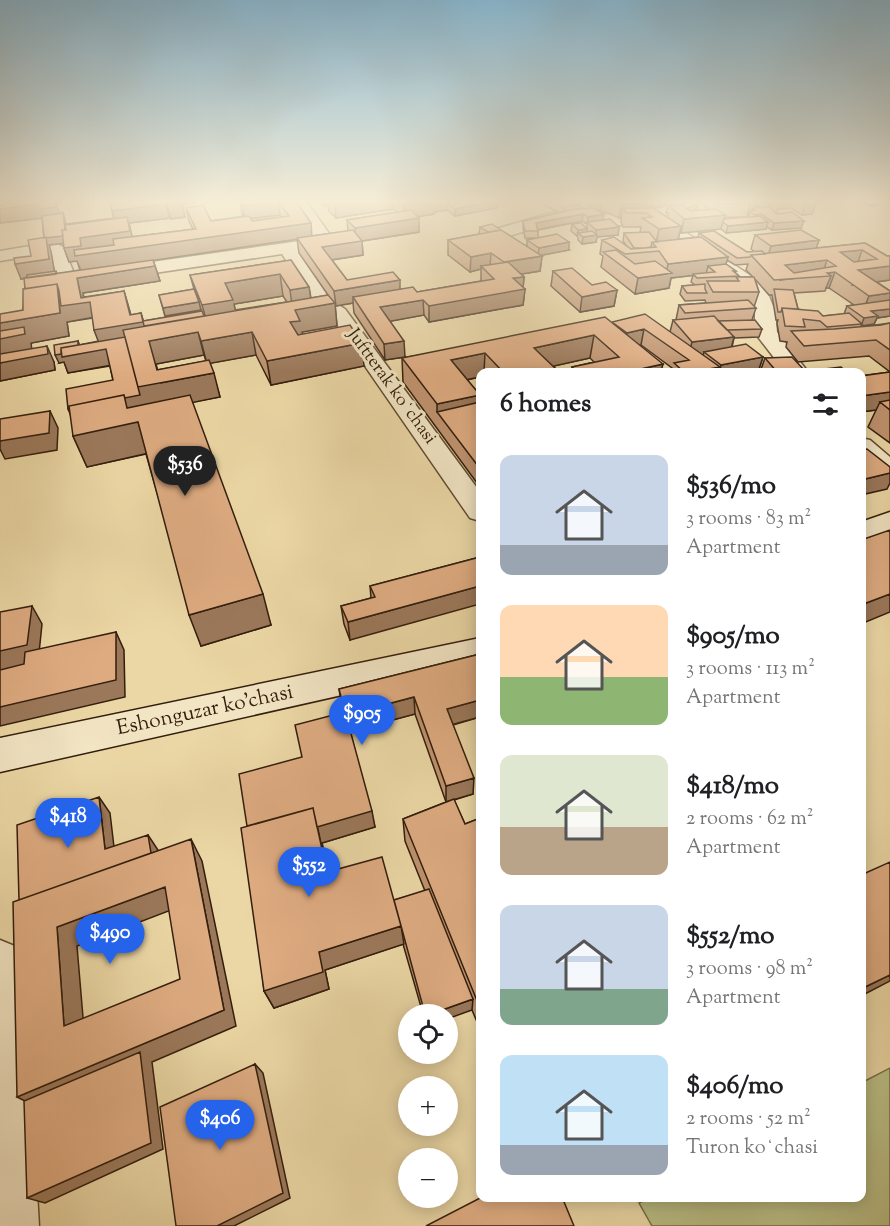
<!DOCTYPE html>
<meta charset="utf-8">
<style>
body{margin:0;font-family:"Sorts Mill Goudy",serif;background:#f6f6f6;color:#202124;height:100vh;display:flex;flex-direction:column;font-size:22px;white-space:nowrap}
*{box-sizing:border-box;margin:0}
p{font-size:20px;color:#757577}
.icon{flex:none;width:33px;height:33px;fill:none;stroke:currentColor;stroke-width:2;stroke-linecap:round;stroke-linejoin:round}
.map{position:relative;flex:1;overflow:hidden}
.sheet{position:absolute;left:476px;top:368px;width:390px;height:834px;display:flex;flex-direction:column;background:#fff;border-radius:12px;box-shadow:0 3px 15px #0003}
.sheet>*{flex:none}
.tools{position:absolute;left:398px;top:1004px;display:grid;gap:12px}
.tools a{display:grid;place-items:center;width:60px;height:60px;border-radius:50%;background:#fff;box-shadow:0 3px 15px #0003;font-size:30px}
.price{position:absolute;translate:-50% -51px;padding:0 14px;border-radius:21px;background:#2563eb;color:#fff;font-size:20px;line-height:39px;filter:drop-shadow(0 2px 3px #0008)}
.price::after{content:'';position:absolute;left:50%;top:36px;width:18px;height:14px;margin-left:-9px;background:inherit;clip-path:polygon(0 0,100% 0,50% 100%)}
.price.on{background:#222;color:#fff}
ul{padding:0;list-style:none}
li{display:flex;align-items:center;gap:18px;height:150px;padding:0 24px}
li span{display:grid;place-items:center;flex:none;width:168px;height:120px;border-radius:12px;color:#555}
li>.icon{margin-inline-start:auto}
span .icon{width:72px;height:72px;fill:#fffc;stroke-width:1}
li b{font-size:26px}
h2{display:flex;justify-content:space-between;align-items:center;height:72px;padding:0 24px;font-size:26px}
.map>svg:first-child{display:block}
.green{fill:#babe85;stroke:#766e49;stroke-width:1.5}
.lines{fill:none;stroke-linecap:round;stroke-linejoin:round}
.street-casing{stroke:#614c33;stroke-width:3}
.secondary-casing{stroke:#331e0d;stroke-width:3}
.street{fill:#f2e5c4;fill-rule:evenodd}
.secondary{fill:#f2e5c4;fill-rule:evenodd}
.wall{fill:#bf936f;stroke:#331e0d;stroke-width:1.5;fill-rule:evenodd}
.shaded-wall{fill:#9b785a;stroke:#331e0d;stroke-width:1.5}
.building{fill:#deab81;stroke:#331e0d;stroke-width:1.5;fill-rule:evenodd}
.labels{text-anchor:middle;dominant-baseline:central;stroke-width:6;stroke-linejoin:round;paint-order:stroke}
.far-street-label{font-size:18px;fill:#331e0d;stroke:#f2e5c4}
.street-label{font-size:21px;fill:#331e0d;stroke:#f2e5c4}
</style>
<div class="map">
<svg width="890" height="1226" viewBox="0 0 890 1226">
<rect width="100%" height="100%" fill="#ebd7a5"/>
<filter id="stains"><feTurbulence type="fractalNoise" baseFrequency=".00333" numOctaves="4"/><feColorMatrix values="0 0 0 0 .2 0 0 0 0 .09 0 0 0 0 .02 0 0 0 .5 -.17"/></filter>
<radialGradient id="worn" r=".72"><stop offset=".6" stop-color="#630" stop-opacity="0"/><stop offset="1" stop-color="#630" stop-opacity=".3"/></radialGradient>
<path class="green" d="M890,1068V1226H652L639,1203L650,1197H861V1083Z"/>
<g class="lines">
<defs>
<path id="street" d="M290,201H306L333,239L325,247L298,252L332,301L345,309L480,492V521L470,518L331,317L318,309L282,254L67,286L57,280L48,253L0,261V251L54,242L63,247L74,273L314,239Z
M665,201H684L664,218L754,278L769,296L775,311L777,332L808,372H785L755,333V311L750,297L740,286L652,225H611L584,218L553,223L502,238L493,233L496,229L551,213L584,208L611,215H648Z
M861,438L870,440L890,457V479L880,477L861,460Z
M0,940L17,947L24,964L39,1226H0Z"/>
<path id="secondary" d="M890,512V532L861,544V522Z
M480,638V664L0,772V738Z"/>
</defs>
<use href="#street" class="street-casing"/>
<use href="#secondary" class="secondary-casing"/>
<use href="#street" class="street"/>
<use href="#secondary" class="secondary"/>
</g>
<path class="wall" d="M109,201H208L182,204L185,217L171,219L170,217V218L129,223L132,237L193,229L189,221L186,208L211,221L244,216L242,214L240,201H296L312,236L348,231L347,220L397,212L393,209L336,218L329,211L328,205L324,206L320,201H514L497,204V208L455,216L447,210L434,212V214L417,216L419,232L362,241L363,255L332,260L347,280L417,292L481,281V269L470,272L448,255V240L479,234L480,227L527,246V240L535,238H525L523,228V221L560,213L537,201H579L578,205H575L574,209H584L578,206L579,201H646L652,204V201H667L666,205L659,208L653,206V208L667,217L668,213H666L668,206L697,208L693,211L708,210L702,203L703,201H749L751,203L747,217H748L752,208L758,207L754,205L755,202V201H817L812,214L802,215L791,208L778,209L777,213L801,228L772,230L767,227L766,229L726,233L721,229L681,233L680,232L678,239L698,237L699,233L747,252H755L751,249L755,235L819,240L816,248L865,243L887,256H890V280L877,282L890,291V316L877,318L874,324L861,327L890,323V443L868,427L876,410L861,412V376L890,372L869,356L798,362L786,347L787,342L780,341L777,323L778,320H776L772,295H769L755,279L759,292L754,307L756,308L752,320L762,329L759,337L734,338L732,347L763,357L758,372H671L672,368L641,345H639L661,372H571L572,367L594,362L590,358L553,366L559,372H480V377L467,380L480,395V483H477L403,382L402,358L612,323L670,332L673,320H676L679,305L706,303L705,300L685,301L680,294L682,286L695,285L691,282L693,275L671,278L669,288L635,294L601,267L603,256L600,254L602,240L626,245L623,241L624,233H641L640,232L641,227H623L621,222V218H619L600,209V210L598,211L603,220L619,227L618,235L597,237L596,242L582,244L578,240V237L571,231L572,224L587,228V224L582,221L538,230V238L569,250L541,255L542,256L540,271L521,274L524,277L523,288L525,289L523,305L429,322L424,315L390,321L405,357L385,360L354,313L353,303L336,306L335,305L337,326L302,332V334L364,366L271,385L256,355L210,363L220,397L192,402L271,625L201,646L146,454L87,467L73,436L113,380L110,366L68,373L64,362L59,363L78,341L79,345L99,341L94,330L93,318L67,322L69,336L31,343V348L54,362L55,370L0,381L23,310L25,289L27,278L21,279L31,256L44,238L42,218L0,223V205L59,214L63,213L66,224L114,218ZM280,215L282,217L252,221L251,219ZM724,217H745L724,219ZM297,239L299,253L328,295L311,298L309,287L291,260L190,275L194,289L159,295L165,316L201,310V311L143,321L141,313L131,315L124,291L84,297L83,293L160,281L153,260ZM63,243L64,248L69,262L77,261L80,270L57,274L54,271L51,252L49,245ZM727,260L735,265L748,264L746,270L753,277H738L739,276L735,272L736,271L726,264ZM826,288H829L854,305L847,306L844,314L823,316L798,309L794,293L825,291ZM283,296L287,302L235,310L234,304ZM204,355L206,361L157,370L156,364Z
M860,201H880L878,205L871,206Z
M553,271L592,285L617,290L614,306L580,312L551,286Z
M765,358L806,372H760Z
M480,557L350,640L344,624L341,606L371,598L370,586Z
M480,654V717L453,725L473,794L454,800L465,824L480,818V1029L472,1010L447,1014H423L403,944L325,970L329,989L274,1008L264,991L247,826L343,713L339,689ZM415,714L446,802L403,819L405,841L425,891L394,900L328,872L322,843L375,827L350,731Z"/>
<path class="shaded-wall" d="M55,201L59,212L60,221L43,218L0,223V209Z
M166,201H208L182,204L185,217L171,219Z
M278,201L280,215L245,219L243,206Z
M323,201H328V205L324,206Z
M357,201H392L393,209L336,218L335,205Z
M427,201L447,203V210L434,212V214L404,219V205Z
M491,201H514L497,204V208L455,216V209Z
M568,201H579L578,205H575L574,212L563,214L564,207Z
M660,201H667L666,205L659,208Z
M771,201H793L791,208L778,209L777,213L767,214Z
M817,201L812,214L802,215L806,202Z
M873,201H880L878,205L871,206Z
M648,202L653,205L652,212L646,213L623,208L621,218H619L621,205Z
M699,202L697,208L683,217L684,210Z
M601,203L600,210L590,212L591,205Z
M166,204L170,218L129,223L134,245L311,223L312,237L81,271L77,261L69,262L64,248L80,238L116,225L112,211Z
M63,213L65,220L68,243L49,245L51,252L55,274L21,279L15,264L49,259L44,238Z
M583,214L582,221L536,230V223Z
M604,214L603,221L588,222V217Z
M725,215L721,229L681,233L684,219Z
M419,218V232L362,241L363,255L324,261L322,247L356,241L355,228Z
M804,221L801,228L772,230L774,223Z
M768,222L766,229L726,233L728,226Z
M681,226L678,240L656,243L659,229Z
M619,227L618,235L597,237L596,242L582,244L583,237L596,235V230Z
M587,229L586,236L578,233L577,237L578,230Z
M819,240L814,255L767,260L771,246Z
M569,242V250L538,256L539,248Z
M862,250L857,265L840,252Z
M491,253L490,267L481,266V269L470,272L471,257Z
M542,256L540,271L503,277L504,262Z
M728,257L724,271L715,272L708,266L706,274L671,278L669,288L635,294L638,278L666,274L668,264Z
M827,260L822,275L780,280L785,265Z
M155,266L160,281L83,293L84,302H90L95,317L67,322L69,336L31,343L32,351L0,356V323L60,313L56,271L59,279L81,298L77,278Z
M890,266V280L852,285L858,270Z
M835,272L829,288H826L831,276L827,273Z
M280,274L283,296L234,304L238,322L149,341L198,332L204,355L156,364L161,383L214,373L220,397L131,415L138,422L149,453L87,467L73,436L75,426L68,409L138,387L127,341L100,346L94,330L124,291L133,323L141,313L146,329L206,319L202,305L225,283Z
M524,277L523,289H525L523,305L429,322V306L513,278Z
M400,280V295L353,297V303L336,306L334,291Z
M309,287L312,307L335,303L337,326L302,332L304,344L294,345L290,322L293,313L290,290Z
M617,290L614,306L580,312L582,297Z
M890,293V300L863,311L869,296Z
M423,300L424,315L381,323L380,307Z
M199,302L201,310L165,316L163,308Z
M890,309V316L877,318L874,324L861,326L864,318L871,311Z
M644,329L641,345L624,349L627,333Z
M252,332L256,355L207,364L201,341Z
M594,335L590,358L532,371L534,348Z
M734,337L730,353L704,352L703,356L688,358L692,342Z
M78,341L81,349H106L112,365L68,373L64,362L59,363L55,355Z
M404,341L405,357L385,360L384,344Z
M362,343L364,366L271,385L267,361Z
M47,346L54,362L55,370L0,381V363Z
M485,353L484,372H480V377L450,383L451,360Z
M763,357L758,372H719L721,365Z
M663,364L661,372H627Z
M720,367L718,372H692Z
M890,392V408L880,402L876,410L861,412V396Z
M480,395L479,419L437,412V404Z
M50,411L58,428L57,450L5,459L0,449V441Z
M480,465V483H477L478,466Z
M890,473V483L887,489L861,495V480Z
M480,586V604L350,640L348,622Z
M263,594L271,625L201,646L189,615Z
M890,594V612L861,624V605Z
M32,606L42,624L38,663L0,671V651Z
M116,632L124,650L125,697L0,726V707Z
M414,697L415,714L349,732L346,715Z
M480,700V717L447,726V709Z
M474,778L473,794L446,802V786Z
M99,797L110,813L116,864L105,849Z
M372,811L375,827L322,843L333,893L327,872L315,815Z
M148,835L158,850L162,875L19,908Z
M191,839L202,861L236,1026L152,1062L163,1149L45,1203L27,1198L41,1109L17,1097L224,1010Z
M165,887L179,907L77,946L85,1041L64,1026L57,927Z
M401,926L404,944L325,970L329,989L274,1008L264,991L319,952Z
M890,975V981L861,996V989Z
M473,999L472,1010L447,1019V1014H431Z
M255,1064L263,1073L290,1198L234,1226H217Z"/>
<path class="building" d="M33,201H54L55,207L40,209L39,204L0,209V205Z
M109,201H165L166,204L112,211Z
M240,201H278L243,206Z
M278,201H296L311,223L75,256L74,250L114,245L113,239L196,229L186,208L203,205L211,221L249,216L252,221L289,216Z
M331,201H358L335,205Z
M399,201H427L404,205Z
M434,201H497L455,209L447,203L434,205Z
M551,201H569L575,205L564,207Z
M583,201H597L601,203L591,205Z
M614,201H646L648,202L621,205Z
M677,201H697L699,202L687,209L683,205L668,206Z
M715,201H749L751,203L717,204Z
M648,202L653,205L647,206Z
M683,205L690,211L716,209L725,215L684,219L669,206Z
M769,207L777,214L792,212L804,221L774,223L761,214L755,215L750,211L755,210L752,208Z
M593,208L604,214L588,217L583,214L536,223L538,231H525L523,221L575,209Z
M623,208H653L681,226L659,229L642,218L652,217L646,213H626Z
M411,210L419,218L355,228L347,220Z
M63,213L65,230H62L63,236L44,238L42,216Z
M760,216L768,222L728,226L723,222L724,219Z
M127,217L130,231L80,238L81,246L64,248L62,230H66L65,225Z
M610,219L619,227L596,230L587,222Z
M581,223L587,229L578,230L572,224Z
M492,224L501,230L488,232L480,227Z
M353,230L362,241L322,247L347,280L393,272L400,280L334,291L297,238Z
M501,230L542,256L504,262L491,253L471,257L448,240Z
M801,230L819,240L771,246L755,235Z
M592,231L597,235L583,237L578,233Z
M714,231L747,252L762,251L765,254L751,255L750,257L737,258L699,233Z
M649,232L657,242H652L651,247L645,248H634L624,233Z
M557,234L569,242L539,248L527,240Z
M46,237L49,259L15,264L14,258L31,256L28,240Z
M614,237L631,249L656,247L652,242L701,237L728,257L668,264L659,251L625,254L602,240Z
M865,243L887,256H890V266L858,270L890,291V293L869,296L835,272L827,273L831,276L774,280L751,255ZM862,250L877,259L854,262L840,252ZM827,260L836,266L794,273L785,265Z
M616,250L635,264L655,261L672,273L638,278L603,252Z
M153,260L155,266L77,278L81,298L124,291L130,315L141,313L143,322L94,330L90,302L61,306L59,291L57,284L25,289L24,278Z
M291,260L309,287L290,290L280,274L225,283L233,300L202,305L190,275Z
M508,262L524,277L513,278L525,289L429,306L423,300L380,307L404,341L384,344L353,297L413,287L417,292L494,279L481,266Z
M726,264L736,271H733L739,276L697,278L693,274L715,272L708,266Z
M572,268L592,285L606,282L617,290L582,297L553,271Z
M56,271V274L27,278V275Z
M736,277H754L759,292H713L707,281H739Z
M57,284L60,313L0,323V314L23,310V289Z
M705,284V289L707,293H687L682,286Z
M194,289L199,302L163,308L159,295Z
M774,289L793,290L798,309L782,308L781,312H778Z
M328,295L335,303L295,310L300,321L290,322L298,335L350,325L362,343L267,361L252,332L201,341L198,332L149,341L157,370L209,360L214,373L138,387L123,330Z
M748,300L756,308L685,313L679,305Z
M890,300V309L871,311L878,316L864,318L847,306Z
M782,308L818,311L823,316L849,313L862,324L827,327L820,321L803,319L805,327L785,326Z
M202,311L204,316L144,326L143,321Z
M645,314L720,367L692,372H684L674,363L689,360L644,329L627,333L612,322Z
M714,316L734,337L692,342L673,320Z
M605,317L663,364L627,372H577L572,367L619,357L594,335L534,348L559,372H503L485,353L451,360L480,395L437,404L402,358Z
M755,320L762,329L727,330L718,321Z
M890,323V350L876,340L804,346L791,331L834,329L881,325Z
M24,327L25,334L0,339V331Z
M125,337L140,395L125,398L124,395L69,406V409H68L66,389L113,380L106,349L62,357L61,348Z
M78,341V345L61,348V354L55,355L54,345Z
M746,344L763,357L721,365L704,352Z
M47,346L48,354L0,363V354Z
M792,357L806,372H777L765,358Z
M841,367L847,372H819L816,370Z
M890,372V392L861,396V376Z
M124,395L127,408L190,395L263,594L189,615L138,422L73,436L69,406Z
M890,400V410L880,402Z
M480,402V465L478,466L437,412Z
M50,411L49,433L0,441V419Z
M867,449L890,467V473L861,480V450Z
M890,530V594L861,605V540Z
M480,557V586L348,622L341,606L375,597L370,586Z
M32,606L27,645L0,651V612Z
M116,632V680L0,707V670L24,664L25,652Z
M480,654V700L447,709L474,778L446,786L414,697L346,715L372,811L317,827L313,808L247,826L239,774L302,757L295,725L345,712L339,689Z
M99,797L105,849L148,835L151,853L19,900L17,825Z
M454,799L465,824L480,818V1008L403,819Z
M313,808L327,872L382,857L401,926L319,952L323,972L264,991L241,828Z
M191,839L224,1010L17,1097L13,902ZM165,887L180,979L64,1026L57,927Z
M890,862V975L861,989V875Z
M429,889L473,999L431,1014H425L394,900Z
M140,1052L151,1143L27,1198L24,1101Z
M255,1064L283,1193L217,1226H176L160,1107Z
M482,1197H562L574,1226H426Z"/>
<linearGradient id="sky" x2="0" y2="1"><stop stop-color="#88b6cf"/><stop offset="0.54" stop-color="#f6edd6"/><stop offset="1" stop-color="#f6edd6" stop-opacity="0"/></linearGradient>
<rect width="890" height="373" fill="url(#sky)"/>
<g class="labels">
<g class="far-street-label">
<text transform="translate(391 387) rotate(54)">Juftterak koʻchasi</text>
</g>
<g class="street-label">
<text transform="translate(205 711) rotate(-12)">Eshonguzar ko'chasi</text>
</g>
</g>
<rect width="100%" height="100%" filter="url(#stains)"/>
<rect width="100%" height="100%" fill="url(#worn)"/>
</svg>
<div class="tools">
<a><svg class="icon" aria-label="locate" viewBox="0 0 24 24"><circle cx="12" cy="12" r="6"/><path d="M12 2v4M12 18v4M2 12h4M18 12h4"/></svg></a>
<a>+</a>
<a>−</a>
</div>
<b class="price on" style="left:185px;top:497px">$536</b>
<b class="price" style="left:362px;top:746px">$905</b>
<b class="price" style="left:68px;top:849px">$418</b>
<b class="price" style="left:309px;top:898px">$552</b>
<b class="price" style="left:110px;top:965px">$490</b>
<b class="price" style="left:220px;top:1151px">$406</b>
<section class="sheet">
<h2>6 homes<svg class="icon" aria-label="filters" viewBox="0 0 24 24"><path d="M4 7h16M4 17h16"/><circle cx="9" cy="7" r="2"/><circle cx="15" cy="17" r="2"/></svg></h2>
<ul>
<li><span style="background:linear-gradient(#c9d6e8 75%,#9aa5b1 0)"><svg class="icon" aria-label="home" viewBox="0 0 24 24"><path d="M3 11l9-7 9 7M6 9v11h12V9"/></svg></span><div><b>$536/mo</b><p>3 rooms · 83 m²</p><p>Apartment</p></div></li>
<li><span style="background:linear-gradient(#ffd9b3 60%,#8fb573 0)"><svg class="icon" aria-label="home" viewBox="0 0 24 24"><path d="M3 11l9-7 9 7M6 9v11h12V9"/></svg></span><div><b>$905/mo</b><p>3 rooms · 113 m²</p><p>Apartment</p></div></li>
<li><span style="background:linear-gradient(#dfe7d0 60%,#b9a48a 0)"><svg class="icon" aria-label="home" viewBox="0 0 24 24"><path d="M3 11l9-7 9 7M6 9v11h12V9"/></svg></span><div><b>$418/mo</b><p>2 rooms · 62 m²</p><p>Apartment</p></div></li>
<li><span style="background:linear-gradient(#c9d6e8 70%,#7fa58c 0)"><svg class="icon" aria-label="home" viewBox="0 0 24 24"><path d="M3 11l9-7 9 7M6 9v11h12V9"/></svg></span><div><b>$552/mo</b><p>3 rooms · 98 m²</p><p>Apartment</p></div></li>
<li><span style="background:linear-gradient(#bfe0f5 75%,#9aa5b1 0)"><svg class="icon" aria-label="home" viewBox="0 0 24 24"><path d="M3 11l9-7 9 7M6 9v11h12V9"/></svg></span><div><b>$406/mo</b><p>2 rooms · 52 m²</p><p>Turon koʻchasi</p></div></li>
</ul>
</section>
</div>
